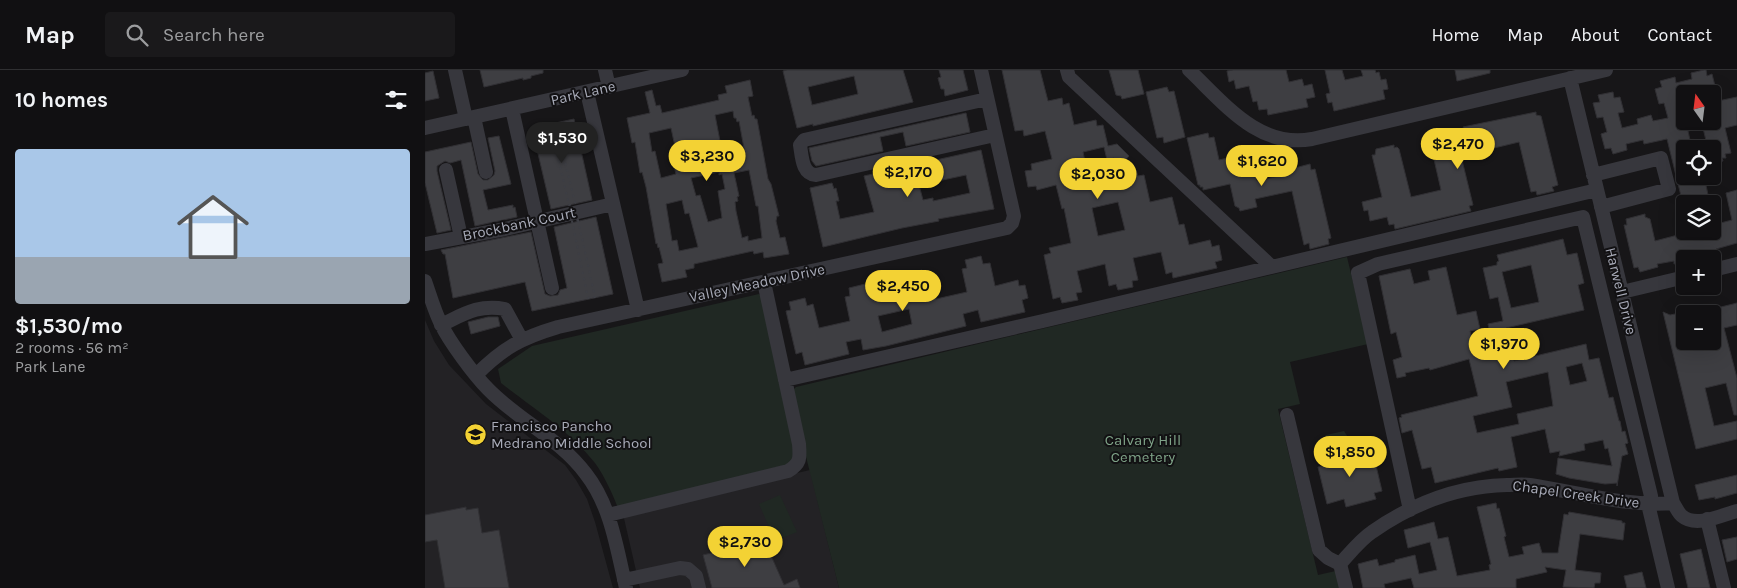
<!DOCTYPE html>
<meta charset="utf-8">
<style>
body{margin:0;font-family:Karla,sans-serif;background:#1a191b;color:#f1f3f6;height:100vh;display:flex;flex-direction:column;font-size:19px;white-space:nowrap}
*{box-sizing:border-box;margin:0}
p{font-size:16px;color:#9c9d9f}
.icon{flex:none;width:28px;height:28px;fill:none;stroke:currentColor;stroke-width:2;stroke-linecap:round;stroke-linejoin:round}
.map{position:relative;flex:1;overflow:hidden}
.side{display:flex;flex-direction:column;background:#111012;width:425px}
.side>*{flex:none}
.needle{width:32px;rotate:346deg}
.buttons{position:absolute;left:1251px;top:15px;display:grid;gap:10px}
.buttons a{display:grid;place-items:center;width:45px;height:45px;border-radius:5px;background:#111012;box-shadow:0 5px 20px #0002,0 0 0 1px #303032;font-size:25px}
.price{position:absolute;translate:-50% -42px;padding:0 11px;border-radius:18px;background:#f3d234;color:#111;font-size:16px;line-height:32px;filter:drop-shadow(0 1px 2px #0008)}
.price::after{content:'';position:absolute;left:50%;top:30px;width:15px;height:11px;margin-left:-8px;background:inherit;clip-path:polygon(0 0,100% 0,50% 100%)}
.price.on{background:#222;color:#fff}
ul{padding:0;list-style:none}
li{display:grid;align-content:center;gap:10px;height:265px;padding:0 15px}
li span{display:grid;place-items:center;height:155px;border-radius:5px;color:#555}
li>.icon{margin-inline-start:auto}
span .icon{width:90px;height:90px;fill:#fffc;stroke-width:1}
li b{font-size:21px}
h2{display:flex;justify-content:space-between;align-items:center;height:60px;padding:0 15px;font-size:21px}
header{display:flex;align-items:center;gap:30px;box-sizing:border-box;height:70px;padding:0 25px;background:#111012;border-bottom:1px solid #303032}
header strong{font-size:24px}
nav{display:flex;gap:28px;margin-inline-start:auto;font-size:18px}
.search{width:350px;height:45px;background:#1a191b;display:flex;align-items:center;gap:12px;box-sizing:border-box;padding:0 18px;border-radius:5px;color:#9c9d9f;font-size:19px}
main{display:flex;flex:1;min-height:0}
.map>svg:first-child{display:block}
.built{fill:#232225}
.green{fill:#202823}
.building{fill:#3e3e42;stroke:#313034;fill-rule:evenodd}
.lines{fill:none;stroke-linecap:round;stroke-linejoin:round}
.path{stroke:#3d3e44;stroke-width:2;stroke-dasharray:2.5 4;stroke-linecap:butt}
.minor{stroke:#37373d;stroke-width:14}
.labels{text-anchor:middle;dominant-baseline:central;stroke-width:4;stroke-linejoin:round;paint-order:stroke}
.street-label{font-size:15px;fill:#a8abb8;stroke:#121113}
.poi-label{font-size:15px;fill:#a8abb8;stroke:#121113;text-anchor:start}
.park-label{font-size:15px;fill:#7fa388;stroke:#121113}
</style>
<header>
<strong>Map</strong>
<div class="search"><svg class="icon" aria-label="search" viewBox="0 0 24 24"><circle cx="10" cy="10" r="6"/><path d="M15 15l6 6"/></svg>Search here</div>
<nav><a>Home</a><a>Map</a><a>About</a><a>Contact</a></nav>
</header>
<main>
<section class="side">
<h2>10 homes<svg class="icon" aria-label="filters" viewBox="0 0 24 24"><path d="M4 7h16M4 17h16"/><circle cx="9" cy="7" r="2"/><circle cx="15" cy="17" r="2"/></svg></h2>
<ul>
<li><span style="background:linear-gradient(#a9c7e8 70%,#9aa5b1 0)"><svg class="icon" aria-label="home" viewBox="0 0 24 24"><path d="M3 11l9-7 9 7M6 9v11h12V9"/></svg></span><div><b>$1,530/mo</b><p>2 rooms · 56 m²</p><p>Park Lane</p></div></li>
</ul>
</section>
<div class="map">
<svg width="1312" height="518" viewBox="0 0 1312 518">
<rect width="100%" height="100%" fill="#171618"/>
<path class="built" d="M0,250L9,271L24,295L61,334L140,395L151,410L162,429L170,452L188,518H0Z
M385,400L414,518H215L198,444Z"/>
<path class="green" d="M922,187L943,274L865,292L875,334L853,339L893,505L915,500L919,518H414L365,323L371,317Z
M334,224L337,227L372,377L368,393L193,438C187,423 180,407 170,393C145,361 108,338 76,313L73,299L107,276Z
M919,361L924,369L922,375L902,379L898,375L897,371L901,365Z
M355,425L372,462L350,471L334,434Z"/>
<path class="building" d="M55,0H118V3L106,6V8L98,10V8L59,17Z
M362,0H478L488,32L388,56V54L372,58L358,1ZM429,6L433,24L387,35L383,17Z
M514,0H538L543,20L520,26L519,19H516L513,8L516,7Z
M577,0H615L623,31L637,28L638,35L644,33L649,55L671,50L672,56L678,55L683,76L692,74L704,86L696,95L689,88L682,90L679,77L658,82L664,110L711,100L713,106L719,105L725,132L747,127L754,155L759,154L764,175L785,170L787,177L794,175L797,190L790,192L792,198L748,208L747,202L741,204L736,182L708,188L713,210L707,211L708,217L693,220L691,214L684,216L680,194L652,201L657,222L651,223L653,230L637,233L635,227L628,229L619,185L626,183L624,178L646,173L639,138L637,139L631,115L612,120L611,116L603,117L600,101L607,100L606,94L627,89L620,61L599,66L598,60L590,61ZM693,132L700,160L673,166L667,138Z
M684,0H713L719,24L697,29L696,26L691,25Z
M808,0H861L864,12L877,9L879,16L887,14L890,27L881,29L883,37L843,45L842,39L834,40L832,31L828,32L824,16L811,19L809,10L804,12L802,1Z
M900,0H917L920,10L938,6L936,0H950L951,3L954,2L956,10L961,9L963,19L958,20L960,29L909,41L907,32L903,33L901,24L905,23Z
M1030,0H1065V3L1032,11Z
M1279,0H1281L1282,6L1287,4L1292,24H1260V28L1255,29L1258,44H1260V51H1288V32L1312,27V55L1300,58L1306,83L1300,84L1301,88H1297L1298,91L1288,93V79H1283L1278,58L1263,61L1267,79H1260V106H1279L1285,134H1258L1242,69L1219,74L1218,70L1201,74L1202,80L1188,84L1186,78L1180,79L1176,64L1182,62L1178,47L1172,48L1168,33L1175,32L1173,25L1188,22L1189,28L1195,27L1199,42L1193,43L1197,58L1213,54L1212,49L1226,45L1228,51L1243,48L1239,33L1234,34L1230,19L1237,17L1235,11L1250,7L1251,13L1267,9L1266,3Z
M8,1L14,28L0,31V3Z
M325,10L328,26L323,27L327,46L329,45L330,49H332L343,109L346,114L354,146H352L351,151L355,168L360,167L364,184L339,188L338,182L329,184L328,181L269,194V198L260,200L262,207L237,212L233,194L238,193L234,177L233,178L232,173L231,174L221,117L217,102L215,103L210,72L207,73L202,48L225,43L220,22L227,20L231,36L235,35L237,43L294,30L293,25L302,23L300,16ZM308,41L309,48H311L312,52L314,51L321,89L305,92L304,83L302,84L301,79L298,80L296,70L295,71L290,45ZM246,58L251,81H250L252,90L250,91L251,95L249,96L251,104L236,108L230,81L227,82L224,63ZM324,100L331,136H333L337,168L323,171V166L317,168L311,141L310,132L313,131L312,127L314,126L309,103ZM294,102V105L297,104L300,119L293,121L297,148L283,152L275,125L271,126L266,108ZM257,130L260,144L264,143L273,177L254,181L252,170L247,171L241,134Z
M742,17L744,22L749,21L760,67L739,73L738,67L732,68L721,22Z
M1111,42V45L1116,46L1133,115L1127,117L1129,121L1112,125L1111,121L1106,122L1094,72L1036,86L1048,135L1044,136L1046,141L970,159L969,154L964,155L962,147L945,151L943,140L939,141L937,132L957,127L947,85H950L951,79L969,75V78L972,77L974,79L986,127L1016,120L1005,72L1008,71V66L1039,59L1038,57Z
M541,43L545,62L481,76L478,62L455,67L458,81L391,96L387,91L384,78Z
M149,49L167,130L126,139L107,58Z
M783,63L784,68L789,67L794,90L820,84L821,89L827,88L832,111L867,103L866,99L885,94L886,100L890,99L906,168L903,169L904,174L885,179L884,173L879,175L867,121L830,129L832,137L815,141L814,138L810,136L805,114L778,120V117H775V115H773L762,68Z
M74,66L86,114L58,120L63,140L88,135V138L90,137L92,147L50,156L36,90L25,93L20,91L12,96V101L26,160L12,163L0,113V82L46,72L53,104L58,110H63L69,105L70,101L63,68Z
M556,80L569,139L513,149L514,151L477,158L398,177L385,118L407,113L409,119L411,118L414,131H411L415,149L449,142L439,106ZM541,105L545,123L508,131V128L498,130L494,115Z
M1312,120V173L1291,179L1292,184L1271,189H1260V191L1249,194V191L1232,194L1233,197L1215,202L1213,197L1209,198L1199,155H1202L1201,149L1220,144V147L1225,149L1230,171L1268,161H1288V155L1307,150L1301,123Z
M171,147L188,224L107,241L100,212L28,228L20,184H18L16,180L106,162L120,224L125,226L133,225L135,220L142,218L129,157Z
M1138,169L1142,185L1152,183L1159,213L1153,215L1159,240L1081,258L1089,291L1161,274L1164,290L1174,288L1184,328L1188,327L1194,351H1195L1197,362L1200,361L1203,373L1200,374L1203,384L1197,386L1192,416V413L1180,414L1144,408L1131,404L1133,388L1187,396L1183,378L1180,379L1178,370L1159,374L1160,380L1134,386L1135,381L1125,383L1120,359L1086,367L1092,397L1074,401L1073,398L1010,413L1006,397L997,399L987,360L977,363L974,348L977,347L976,345L1053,326L1044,289L1005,300L1004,298L980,303L981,306L972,308L968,290L977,287L971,262L966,264L954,206L985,199L989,214L1005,210L1003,201L1021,197L1032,245L1051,241L1055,259L1045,261L1051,286L1069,282L1063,254L1078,251L1073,227L1065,229L1058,198L1072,195V192L1074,191L1072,185ZM1106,195L1114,232L1086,238L1077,202ZM1157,293L1162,311L1145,315L1141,297ZM1123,302L1128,336L1092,344L1094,354L1052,363L1048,346L1087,337L1081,312Z
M556,186L558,194L565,193L570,216L593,210L594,216L600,215L603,228L597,230L600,242L556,252L553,240L538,244L541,256L461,276L438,280L436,269L421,272L424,284L380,295L377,282L371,284L361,241L366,240L364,232L380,228L382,236L388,234L394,258L425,251L420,227L425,226L424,218L497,200L499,209L505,207L511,229L542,222L537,199L542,198L540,190ZM484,239L487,254L457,262L453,246Z
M1312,233V255L1299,258L1312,308V345H1309L1301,313L1280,318L1289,356L1312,351V369L1271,379L1238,242L1245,245L1260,242V271H1288V239Z
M63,247H73L75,256L46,264L43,252Z
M932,379L933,384H936L937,386L948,383L957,421L949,423L951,429L921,437L919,429L902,434L893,397L898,396L896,388Z
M1312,405V423L1290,429V427L1274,430L1270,415Z
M1071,433L1072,439L1074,438L1081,466L1079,467L1084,487L1099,484L1097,477L1114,473L1117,483H1133L1139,444L1143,445L1144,442L1197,451V453H1200L1198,470L1155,464L1150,500L1176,503L1175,513H1170L1169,518L1138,517L1141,500L1120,497L1122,502L1091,509V518H989L986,508L959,514L960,518H938L933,494L952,489L954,496L970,492V490L990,485L994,504L1012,500L1005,472L983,478L979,460L1009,452L1013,469L1023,467L1032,506L1065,500L1064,495L1066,494L1052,437Z
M41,437V440L53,438L57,463L74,460L84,518H20L12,470L0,472V445Z
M337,465L359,515L372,509L375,518H287L278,485L311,477Z
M1312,467V489L1302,492L1297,470Z
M1276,479L1285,518H1263L1255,484Z
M1217,502L1221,518H1202L1199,506Z"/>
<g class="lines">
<path class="path" d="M131,55L150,133L144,135L126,56Z
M153,150L170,227L163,228L147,151Z"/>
<path class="minor" d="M30,0L41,49
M180,0L184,17
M642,0L644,7L846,196
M764,0C799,33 834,79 887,69L1181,0
M1145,8L1248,433C1251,437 1253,443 1257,446C1271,458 1297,445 1312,441
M162,22L213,240
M562,29L379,70L375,75C377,87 377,104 391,105L570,65
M87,39L127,218
M49,47L61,102
M0,58L257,0
M21,100L36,167
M1168,105L1236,88L1244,119L1176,137
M0,174L80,159L188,134
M1288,200L1312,194
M0,211C5,225 9,240 16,254C24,271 49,305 63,319C93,350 134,368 161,404C186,436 192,479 201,518
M1197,222L1260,207
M16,255C39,244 54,234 80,239L97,270
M51,305C78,278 96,268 133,257L582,158L587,153L589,146L556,0
M360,310L618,251L1172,120
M862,345L894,480L903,488L915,494L921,518
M985,440L933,203L953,194L1158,147L1226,426L1223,434L1243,518
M183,445L363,401C376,393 375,388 374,374L339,212
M1282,449L1299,518
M915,494C925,483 935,470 947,462C987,434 1033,416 1082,415C1089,415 1097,414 1105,415C1152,422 1200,437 1248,433
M199,510L255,498L263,499L271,506L274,518"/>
</g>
<defs>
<symbol id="school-disc" viewBox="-11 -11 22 22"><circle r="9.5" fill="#f3d234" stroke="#121113"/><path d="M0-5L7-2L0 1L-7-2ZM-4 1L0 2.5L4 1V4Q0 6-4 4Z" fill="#111"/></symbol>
</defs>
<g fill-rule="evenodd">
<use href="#school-disc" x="38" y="352" width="25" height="25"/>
</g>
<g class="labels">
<g class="street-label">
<text transform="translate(158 23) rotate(-13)">Park Lane</text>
<text transform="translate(94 154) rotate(-12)">Brockbank Court</text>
<text transform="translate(332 213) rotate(-12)">Valley Meadow Drive</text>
<text transform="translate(1196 221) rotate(76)">Harwell Drive</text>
<text transform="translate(1151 424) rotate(8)">Chapel Creek Drive</text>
</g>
<g class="poi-label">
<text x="66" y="356">Francisco Pancho<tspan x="66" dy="17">Medrano Middle School</tspan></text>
</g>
<g class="park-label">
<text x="718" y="370">Calvary Hill<tspan x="718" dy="17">Cemetery</tspan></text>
</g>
</g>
</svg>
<div class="buttons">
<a><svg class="needle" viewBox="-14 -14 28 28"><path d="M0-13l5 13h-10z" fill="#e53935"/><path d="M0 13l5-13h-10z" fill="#9c9d9f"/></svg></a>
<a><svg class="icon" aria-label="locate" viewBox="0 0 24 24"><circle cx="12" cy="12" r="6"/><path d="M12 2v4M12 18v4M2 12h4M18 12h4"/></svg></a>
<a><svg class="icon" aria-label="layers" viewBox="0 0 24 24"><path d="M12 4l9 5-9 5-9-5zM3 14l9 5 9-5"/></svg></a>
<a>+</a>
<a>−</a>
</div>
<b class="price on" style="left:137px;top:94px">$1,530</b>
<b class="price" style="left:1033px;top:100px">$2,470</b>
<b class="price" style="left:282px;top:112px">$3,230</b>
<b class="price" style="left:837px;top:117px">$1,620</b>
<b class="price" style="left:483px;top:128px">$2,170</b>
<b class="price" style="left:673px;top:130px">$2,030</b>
<b class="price" style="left:478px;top:242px">$2,450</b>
<b class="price" style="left:1079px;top:300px">$1,970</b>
<b class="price" style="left:925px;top:408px">$1,850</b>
<b class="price" style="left:320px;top:498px">$2,730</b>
</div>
</main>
